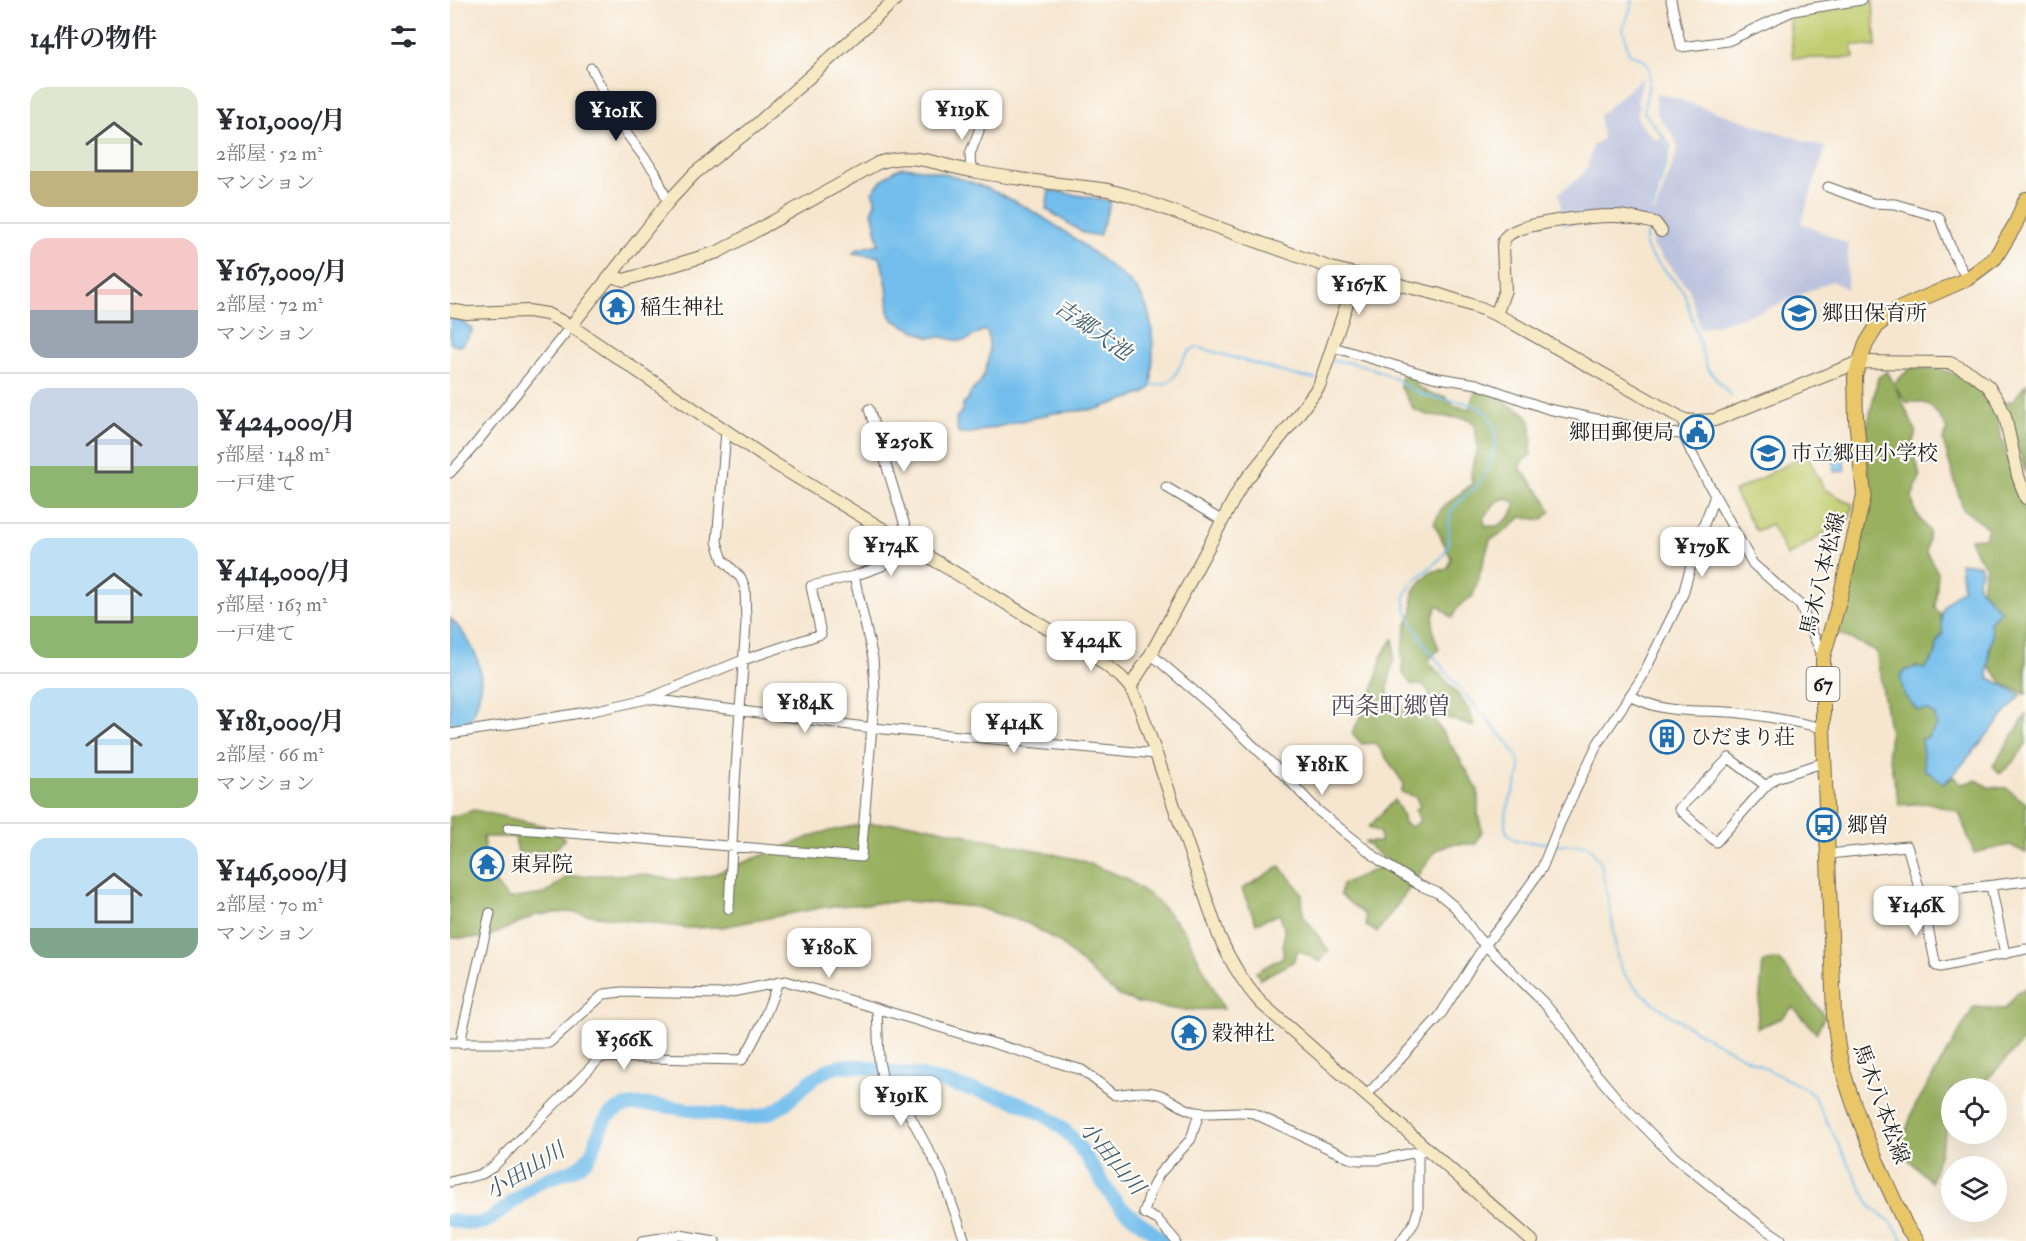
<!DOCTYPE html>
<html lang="ja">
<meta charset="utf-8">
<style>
body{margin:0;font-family:"IM FELL Double Pica","Noto Serif JP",serif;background:#f7f7f7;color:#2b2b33;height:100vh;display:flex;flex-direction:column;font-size:22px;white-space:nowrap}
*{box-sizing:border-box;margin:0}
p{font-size:20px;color:#7c7c81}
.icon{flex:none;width:33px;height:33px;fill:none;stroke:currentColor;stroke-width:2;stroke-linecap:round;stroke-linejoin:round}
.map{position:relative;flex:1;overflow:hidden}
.side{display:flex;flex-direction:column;background:#fff;width:450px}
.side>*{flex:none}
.fabs{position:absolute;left:1491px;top:1078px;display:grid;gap:12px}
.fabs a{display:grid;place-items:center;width:66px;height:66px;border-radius:50%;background:#fff;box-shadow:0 6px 24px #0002;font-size:30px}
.price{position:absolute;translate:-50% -51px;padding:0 14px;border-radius:12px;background:#fff;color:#222;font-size:20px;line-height:39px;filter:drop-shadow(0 2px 3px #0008)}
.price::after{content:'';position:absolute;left:50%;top:36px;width:18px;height:14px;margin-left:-9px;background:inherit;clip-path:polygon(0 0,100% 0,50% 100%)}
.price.on{background:#111827;color:#fff}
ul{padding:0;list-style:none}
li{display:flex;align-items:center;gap:18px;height:150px;padding:0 30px}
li+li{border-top:2px solid #e1e1e2}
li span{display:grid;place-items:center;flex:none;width:168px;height:120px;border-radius:18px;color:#555}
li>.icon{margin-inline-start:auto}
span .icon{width:72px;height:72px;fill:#fffc;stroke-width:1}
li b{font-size:26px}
h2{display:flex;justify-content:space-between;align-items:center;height:72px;padding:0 30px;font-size:26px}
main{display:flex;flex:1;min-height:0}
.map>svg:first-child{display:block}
.industrial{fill:#bcc3de}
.green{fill:#c0cc6e;stroke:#6e7445;stroke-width:1.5}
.forest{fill:#98b061;stroke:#5a663e;stroke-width:1.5;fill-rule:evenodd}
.water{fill:#73beec;stroke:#486d84;stroke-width:1.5}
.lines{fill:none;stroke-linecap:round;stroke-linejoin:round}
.stream{stroke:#73beec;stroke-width:2}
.river{stroke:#73beec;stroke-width:14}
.street-casing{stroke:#68635b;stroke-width:11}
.secondary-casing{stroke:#68635b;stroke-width:14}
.primary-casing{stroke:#68635b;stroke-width:16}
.street{stroke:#fff;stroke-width:9}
.secondary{stroke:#f6e9c3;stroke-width:12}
.primary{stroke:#e9c769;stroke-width:14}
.labels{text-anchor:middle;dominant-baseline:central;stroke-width:4.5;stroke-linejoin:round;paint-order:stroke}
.shield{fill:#fdfcf7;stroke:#605f5e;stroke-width:1.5}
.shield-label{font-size:20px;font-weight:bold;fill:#1c1c1c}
.poi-label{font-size:21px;fill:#1c1c1c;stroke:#fdfcf7;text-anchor:start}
.street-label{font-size:21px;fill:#1c1c1c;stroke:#fdfcf7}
.water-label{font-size:22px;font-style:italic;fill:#3f5d6f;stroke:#fdfcf7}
.quarter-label{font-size:24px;fill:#51495d;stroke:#fdfcf7}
</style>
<main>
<section class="side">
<h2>14件の物件<svg class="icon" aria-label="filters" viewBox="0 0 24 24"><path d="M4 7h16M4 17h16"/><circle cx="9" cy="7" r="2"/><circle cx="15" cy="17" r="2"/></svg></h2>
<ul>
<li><span style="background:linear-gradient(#dfe7d0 70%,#c2b280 0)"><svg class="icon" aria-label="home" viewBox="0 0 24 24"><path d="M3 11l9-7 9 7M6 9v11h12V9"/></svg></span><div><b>¥101,000/月</b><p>2部屋 · 52 m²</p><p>マンション</p></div></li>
<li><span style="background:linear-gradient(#f6c9c9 60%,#9aa5b1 0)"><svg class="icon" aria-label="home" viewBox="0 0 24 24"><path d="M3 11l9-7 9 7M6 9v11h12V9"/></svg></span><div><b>¥167,000/月</b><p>2部屋 · 72 m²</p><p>マンション</p></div></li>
<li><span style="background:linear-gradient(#c9d6e8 65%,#8fb573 0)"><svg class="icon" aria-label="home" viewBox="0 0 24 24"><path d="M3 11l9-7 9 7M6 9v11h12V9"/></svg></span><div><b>¥424,000/月</b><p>5部屋 · 148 m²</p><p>一戸建て</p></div></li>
<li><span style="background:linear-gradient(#bfe0f5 65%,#8fb573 0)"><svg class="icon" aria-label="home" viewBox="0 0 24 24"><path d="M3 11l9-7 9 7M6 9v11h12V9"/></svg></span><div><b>¥414,000/月</b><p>5部屋 · 163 m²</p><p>一戸建て</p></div></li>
<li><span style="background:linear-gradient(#bfe0f5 75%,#8fb573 0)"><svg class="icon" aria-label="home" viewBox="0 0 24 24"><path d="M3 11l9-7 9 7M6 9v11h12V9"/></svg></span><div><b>¥181,000/月</b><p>2部屋 · 66 m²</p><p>マンション</p></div></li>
<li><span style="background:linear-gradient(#bfe0f5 75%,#7fa58c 0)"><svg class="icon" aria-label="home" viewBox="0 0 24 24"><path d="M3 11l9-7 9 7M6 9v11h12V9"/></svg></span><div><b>¥146,000/月</b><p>2部屋 · 70 m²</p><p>マンション</p></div></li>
</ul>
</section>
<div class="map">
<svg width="1576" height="1241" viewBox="0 0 1576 1241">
<rect width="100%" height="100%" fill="#fdfcf7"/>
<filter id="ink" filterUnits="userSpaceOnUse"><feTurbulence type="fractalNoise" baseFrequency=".0167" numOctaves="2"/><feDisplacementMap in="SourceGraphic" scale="12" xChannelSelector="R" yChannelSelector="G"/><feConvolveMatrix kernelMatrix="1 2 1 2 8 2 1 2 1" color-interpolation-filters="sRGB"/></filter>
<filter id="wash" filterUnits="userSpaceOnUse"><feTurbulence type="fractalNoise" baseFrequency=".008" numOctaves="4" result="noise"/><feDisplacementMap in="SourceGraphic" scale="24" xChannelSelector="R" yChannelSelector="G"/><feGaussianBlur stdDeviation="1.35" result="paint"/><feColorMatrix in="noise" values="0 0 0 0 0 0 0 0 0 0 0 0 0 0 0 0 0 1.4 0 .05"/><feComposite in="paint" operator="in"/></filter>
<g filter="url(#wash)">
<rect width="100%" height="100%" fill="#f6e6cf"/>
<path class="industrial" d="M1193,77L1187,103L1189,105L1187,120L1206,141L1211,138L1218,147L1201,211L1205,212L1228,149L1225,138L1208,116L1205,96L1209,93L1376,148L1351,223L1398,244L1397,289L1382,281L1315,310L1250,329L1239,289L1202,245L1205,231L1203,227L1152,221L1113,225L1109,193L1132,175L1138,166L1143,146L1153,138L1149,116Z"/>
<path class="green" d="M1423,1L1426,47L1402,45L1404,58H1343L1339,15L1352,11Z
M1357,454L1374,489L1403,505L1400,518L1337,556L1321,524L1306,531L1284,492Z"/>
<path class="forest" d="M1460,368L1489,369L1511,376L1532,391L1545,410L1551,437L1576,515V694L1553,684L1538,665L1542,636L1540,621L1550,610L1531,590L1536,566L1528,557L1520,539L1535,538L1538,528L1513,509L1493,441L1497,429C1484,409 1482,400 1456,402L1445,386L1466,432L1462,445L1470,477L1462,497L1465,512L1479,531L1476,551L1488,573L1485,608L1490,613L1493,634L1487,642L1486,654L1475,669L1466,667L1454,671L1450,678L1477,710L1485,715L1488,726L1478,737L1471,740L1475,770L1494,783L1504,777L1511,784L1527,780L1538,787L1556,788L1576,803V853L1560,845L1524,853L1509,812L1480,803L1449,805L1438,750L1440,734L1426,651L1388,633L1419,502L1416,432L1428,378L1437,371L1444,384Z
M962,375L967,386L980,394L996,397L1005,406L1019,409L1026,389L1053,396L1058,405C1086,413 1082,429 1081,454L1070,464L1072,471L1093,496L1101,511L1092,520L1072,517L1054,532L1040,540L1023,596L1008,607L1002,618L988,605C979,620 983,634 989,649L978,661C993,679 1022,703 1024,727L994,717L977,704L980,700L978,689L971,685H962L953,674L952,653L956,626L963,611V591L980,572L997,569L1001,558L984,523L992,508L1022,484L1021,475L1024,458L1028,451L1025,425L1019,419L978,415L964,410L950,386L952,376ZM1056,498L1066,503L1060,517L1048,526H1035L1034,517L1047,501Z
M1576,384V475L1555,402L1563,401Z
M943,639C949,662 931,684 941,706H954L985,721L1008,756L1028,790V815L1032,831L1026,844H1002L986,850L966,879L933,858L915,842H930V833L919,827L944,800L952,813L954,823L961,827L970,821L965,809L970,807L966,797L951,792L954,784L926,743L912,744L902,733L921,698L932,655Z
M1576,715V744L1565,760L1550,774L1543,766Z
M24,810L95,826L115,839L105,850L68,853L65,837H33L38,874L58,899L94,894L118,876L189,874L226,880L259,876L370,833L414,824L462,823L630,860L675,878L705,899L735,932L774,1009L730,1010L688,1003L670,996L655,985L609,942L579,924L527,907L456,901L375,907L272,927L238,928L118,912L86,915L36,938H3L0,936V817Z
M830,866L852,893L853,915L879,951L870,962L848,950L843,962L810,979L806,972L833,957L834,928L830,914L806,923L792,889Z
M931,867L962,885L927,932L916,926L915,915L890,895L892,884Z
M1329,960L1375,1016L1366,1033L1343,1007L1332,1018L1307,1028L1313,962Z
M1576,988V1038L1528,1089H1502L1501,1117L1499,1120L1481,1182L1449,1150L1464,1108L1524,1007L1555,1009L1568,992Z"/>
<path class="water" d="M453,167C529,173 599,216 656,263C670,274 687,285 694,301C706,327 703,360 701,387L695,393L647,409L604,413L522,433H509L507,428L506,418L512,411L513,404L518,400C519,391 524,390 529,384C538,371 542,346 537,331H531L517,340L509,341L492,337H478L443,320L439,312L437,285L430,257L403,253L408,249L429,244L422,210C426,204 426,198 422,192C429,182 442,170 453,167Z
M599,190L661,201L649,236L633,233L596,209Z
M0,314L21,328L22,332L12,345L7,346L0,343Z
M1392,444L1395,471L1384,472L1383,458L1375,459L1374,446Z
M1510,563L1530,565L1532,571L1528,578V587L1550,610L1540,622L1542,636L1539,650L1538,677L1571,695L1504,774L1494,783L1475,770L1471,740L1478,737L1487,726L1485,715L1477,710L1468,711L1455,696L1450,678L1454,671L1466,667L1475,669L1486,654L1487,642L1493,633C1488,611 1494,602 1513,589Z
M0,618C31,650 41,681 19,722L0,730Z"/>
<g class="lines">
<path class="stream" d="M1182,0V5L1173,29L1179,54C1183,56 1189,57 1193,59C1206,68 1195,98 1194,112L1220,146L1203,209
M1197,233L1195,246L1201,255L1234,292L1257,368L1281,396
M882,363L884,361C906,362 930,370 949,381C958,387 966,393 976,396C992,401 1011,399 1025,406C1057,420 1045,462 1028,484C1021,493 1008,500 1002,510C995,523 1003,541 994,554C985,567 958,580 955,597C949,627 1037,719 1058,743C1064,751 1070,759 1070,768C1070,788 1038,830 1067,840C1076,843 1090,842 1100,843
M701,385C735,388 723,356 747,347L843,375L867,379
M1105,844L1138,845L1151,863C1155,884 1159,905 1163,926C1165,940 1165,957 1172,970C1195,1013 1309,1064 1354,1088L1363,1095L1421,1207L1441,1222L1454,1241"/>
<path class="river" d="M0,1220C9,1222 22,1225 31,1223C45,1220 72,1193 86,1184C103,1174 126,1174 138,1158C151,1141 145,1121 168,1109C195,1095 268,1120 303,1117C345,1112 353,1072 391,1066C407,1064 425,1069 440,1072C449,1074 458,1073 467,1075C486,1079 505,1086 524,1090C558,1096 588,1107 614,1130C638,1151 648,1183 670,1206C683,1219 700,1227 712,1241"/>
</g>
</g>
<g filter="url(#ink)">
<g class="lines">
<defs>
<path id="street" d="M1221,0L1231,47L1278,41L1343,11L1411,0
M141,68L174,130L205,172L218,202
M521,171L520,154L529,131L530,111
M1378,187L1422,203L1445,204L1489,217L1502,251L1517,279
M883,347L983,377L1027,384L1098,409L1215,433L1233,434
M1235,420L1233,434L1242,454L1303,564L1350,605L1373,657
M276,431L267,542L273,560L291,578L295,588L296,623L285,782L279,909
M0,473L19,452L121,326
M716,487L771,520
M701,654L765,709L838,779L866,809L932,862L969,885L988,893L1005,907L1028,938L1094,1003L1115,1028L1138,1064L1170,1102L1223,1156L1307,1223L1331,1239
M1180,695C1214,716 1253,709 1290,713C1318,716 1346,722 1373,728
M200,699L423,728L707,754
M0,734L143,711L197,699L293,660L371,634L361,586L404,576L432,566L461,545L419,409
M1279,758L1316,786L1266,842L1229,809Z
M1316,786L1326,778L1375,762
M58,828L411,857L425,690L423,658L404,576
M1379,854L1457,846L1471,894L1486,966L1490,967L1576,949
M1541,886L1555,954
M1471,894L1576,881
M427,1008L429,1061L433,1081L457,1110L491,1173L515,1241
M0,1043H99L154,994L172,992L272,994L336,981L632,1070L665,1095C678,1093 694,1090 708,1094C722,1098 732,1110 746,1112C765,1115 784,1110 803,1113L899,1158L908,1160H928L977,1150
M12,1044V1033L40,913
M916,1096L989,1017L1035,945L1053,923L1092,868L1110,823L1148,743L1191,679L1233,594L1249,537L1265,496
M0,1182L32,1174L43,1167L151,1057L292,1060C308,1037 318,1009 328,982
M192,1241L230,1235L265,1241
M726,1241L708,1220L694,1213L700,1192L709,1174L741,1139L749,1113
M951,1241L964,1223L968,1210V1152"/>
<path id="secondary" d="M161,276L174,280L268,252L428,163C464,151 487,165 522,171C567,180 613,184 658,190L677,195L881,268L987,294L1033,309L1057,320L1235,420L1245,421L1265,420L1409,362L1500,363L1521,373L1538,386L1548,400L1555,416L1568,476L1576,498
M0,310L17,313L78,311L97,314L121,326L325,464L648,659L671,677L680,687L688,702L769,936C780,961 793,983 811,1003L1082,1241
M1046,315L1055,290L1053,246C1054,242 1053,240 1056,237C1068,222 1144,216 1164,216C1177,216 1192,220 1205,223L1211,231
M121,326L218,202L245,173L306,125L445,0
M680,687L701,654L791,486L842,423L869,386L907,274"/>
<path id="primary" d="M1467,1241L1456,1226C1434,1178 1407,1121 1393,1071C1388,1052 1386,1034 1384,1015L1373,728V657L1389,602L1414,495L1406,419L1405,376L1416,344L1427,326L1444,311L1517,279L1545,258L1565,225L1576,199"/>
</defs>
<use href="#street" class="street-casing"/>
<use href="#secondary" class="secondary-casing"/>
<use href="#primary" class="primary-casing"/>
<use href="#street" class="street"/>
<use href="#secondary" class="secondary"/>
<use href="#primary" class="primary"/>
</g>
</g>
<defs>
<symbol id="temple-ring" viewBox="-11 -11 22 22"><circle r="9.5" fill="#fdfcf7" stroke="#1f6fb2" stroke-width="1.5"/><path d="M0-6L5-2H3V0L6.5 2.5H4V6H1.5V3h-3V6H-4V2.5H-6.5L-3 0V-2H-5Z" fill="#1f6fb2"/></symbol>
<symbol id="school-ring" viewBox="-11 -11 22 22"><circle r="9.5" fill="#fdfcf7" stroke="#1f6fb2" stroke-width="1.5"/><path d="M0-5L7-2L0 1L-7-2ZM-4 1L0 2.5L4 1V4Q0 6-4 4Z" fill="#1f6fb2"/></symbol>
<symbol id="civic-ring" viewBox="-11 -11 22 22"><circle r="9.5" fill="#fdfcf7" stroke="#1f6fb2" stroke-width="1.5"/><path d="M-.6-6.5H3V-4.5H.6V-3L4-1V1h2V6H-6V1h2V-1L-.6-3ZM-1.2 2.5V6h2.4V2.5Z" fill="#1f6fb2"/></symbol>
<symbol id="building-ring" viewBox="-11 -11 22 22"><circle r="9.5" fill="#fdfcf7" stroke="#1f6fb2" stroke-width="1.5"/><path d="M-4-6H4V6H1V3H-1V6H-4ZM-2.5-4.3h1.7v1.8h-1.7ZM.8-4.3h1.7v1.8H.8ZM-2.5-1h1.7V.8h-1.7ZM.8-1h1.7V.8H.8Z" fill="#1f6fb2"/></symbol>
<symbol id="bus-ring" viewBox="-11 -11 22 22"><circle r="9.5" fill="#fdfcf7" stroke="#1f6fb2" stroke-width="1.5"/><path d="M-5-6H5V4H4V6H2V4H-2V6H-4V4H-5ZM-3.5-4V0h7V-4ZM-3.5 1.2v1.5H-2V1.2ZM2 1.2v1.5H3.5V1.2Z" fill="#1f6fb2"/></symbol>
</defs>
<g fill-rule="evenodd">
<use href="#temple-ring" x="148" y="288" width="38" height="38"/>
<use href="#school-ring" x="1330" y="294" width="38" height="38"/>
<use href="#civic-ring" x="1228" y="413" width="38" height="38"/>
<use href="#school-ring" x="1299" y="434" width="38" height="38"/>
<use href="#building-ring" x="1198" y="718" width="38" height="38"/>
<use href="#bus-ring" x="1355" y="806" width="38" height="38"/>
<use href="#temple-ring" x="18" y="845" width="38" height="38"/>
<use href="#temple-ring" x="720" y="1014" width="38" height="38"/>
</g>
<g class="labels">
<rect class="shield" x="1356.5" y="667" width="33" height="34" rx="4.5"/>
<g class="shield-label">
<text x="1373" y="684">67</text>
</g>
<g class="poi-label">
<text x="190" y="307">稲生神社</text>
<text x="1372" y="313">郷田保育所</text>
<text x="1224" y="432" text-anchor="end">郷田郵便局</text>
<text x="1341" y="453">市立郷田小学校</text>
<text x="1240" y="737">ひだまり荘</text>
<text x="1397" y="825">郷曽</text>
<text x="60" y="864">東昇院</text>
<text x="762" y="1033">穀神社</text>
</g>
<g class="street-label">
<text transform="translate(1373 574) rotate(-76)">馬木八本松線</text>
<text transform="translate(1431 1104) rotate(70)">馬木八本松線</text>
</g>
<g class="water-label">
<text transform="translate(643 330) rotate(35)">吉郷大池</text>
<text transform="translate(662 1158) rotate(50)">小田山川</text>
<text transform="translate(75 1171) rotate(-31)">小田山川</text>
</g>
<g class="quarter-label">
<text x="941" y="706">西条町郷曽</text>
</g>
</g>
</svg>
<div class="fabs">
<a><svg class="icon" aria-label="locate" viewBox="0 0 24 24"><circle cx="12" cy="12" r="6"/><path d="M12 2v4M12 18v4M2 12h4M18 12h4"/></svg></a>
<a><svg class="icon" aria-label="layers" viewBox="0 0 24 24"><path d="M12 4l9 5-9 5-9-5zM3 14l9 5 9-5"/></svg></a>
</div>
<b class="price" style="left:512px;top:141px">¥119K</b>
<b class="price on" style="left:166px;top:142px">¥101K</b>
<b class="price" style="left:909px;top:316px">¥167K</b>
<b class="price" style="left:454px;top:473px">¥250K</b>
<b class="price" style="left:441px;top:577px">¥174K</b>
<b class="price" style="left:1252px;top:578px">¥179K</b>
<b class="price" style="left:641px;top:672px">¥424K</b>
<b class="price" style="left:355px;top:734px">¥184K</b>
<b class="price" style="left:564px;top:754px">¥414K</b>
<b class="price" style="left:872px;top:796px">¥181K</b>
<b class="price" style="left:1466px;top:937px">¥146K</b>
<b class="price" style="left:379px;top:979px">¥180K</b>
<b class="price" style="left:174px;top:1071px">¥366K</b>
<b class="price" style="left:451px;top:1127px">¥191K</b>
</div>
</main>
